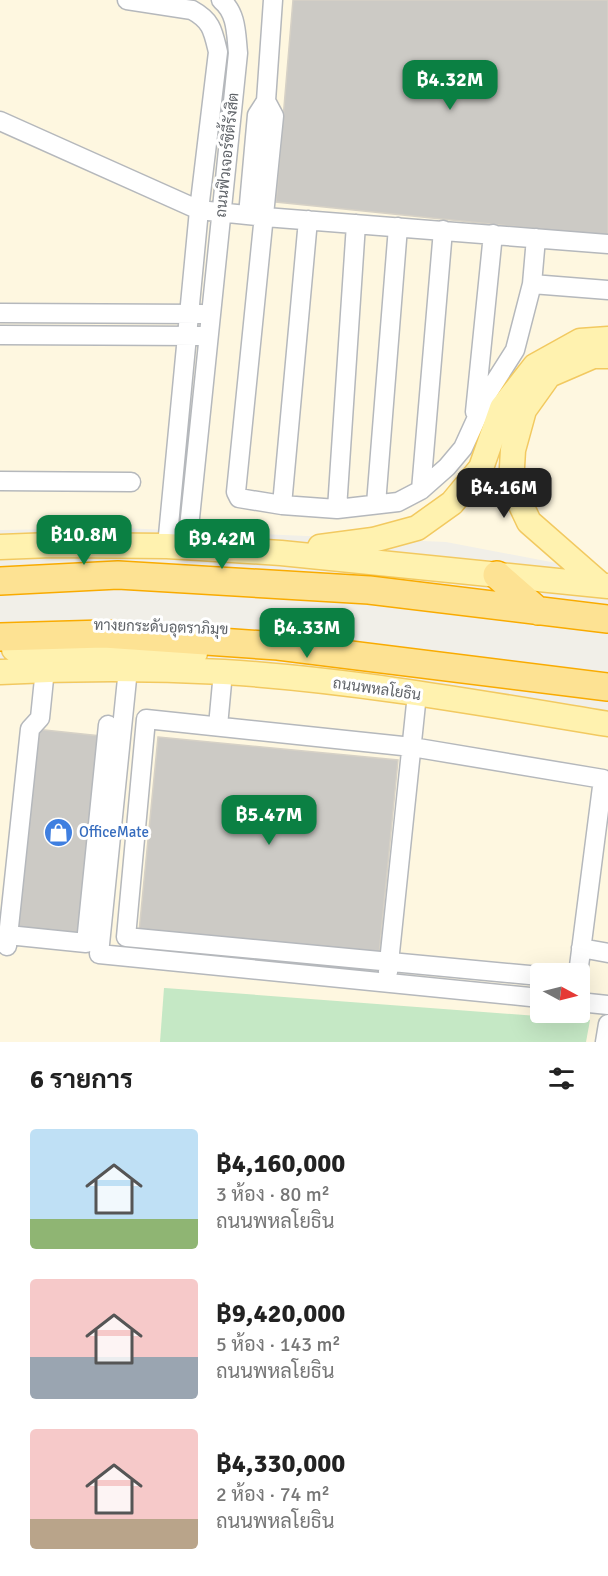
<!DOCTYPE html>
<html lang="th">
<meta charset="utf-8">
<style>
body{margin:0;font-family:Signika,Sarabun,sans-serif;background:#f6f6f6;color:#222;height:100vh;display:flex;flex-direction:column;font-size:22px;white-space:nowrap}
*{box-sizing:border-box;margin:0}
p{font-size:20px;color:#767676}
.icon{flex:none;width:33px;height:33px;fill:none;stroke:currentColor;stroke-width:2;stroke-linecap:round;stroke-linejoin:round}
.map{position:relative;height:1042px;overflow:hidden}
.sheet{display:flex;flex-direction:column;background:#fff;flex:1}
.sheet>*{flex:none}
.needle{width:39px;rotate:97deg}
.controls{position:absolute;left:530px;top:963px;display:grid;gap:12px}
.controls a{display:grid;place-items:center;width:60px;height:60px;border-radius:6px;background:#fff;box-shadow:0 6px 24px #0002;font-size:30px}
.price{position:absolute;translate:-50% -51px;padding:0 14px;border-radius:12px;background:#0b8043;color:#fff;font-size:20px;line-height:39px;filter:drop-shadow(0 2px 3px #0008)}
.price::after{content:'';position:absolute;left:50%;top:36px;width:18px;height:14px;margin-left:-9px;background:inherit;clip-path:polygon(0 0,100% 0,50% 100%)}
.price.on{background:#222;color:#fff}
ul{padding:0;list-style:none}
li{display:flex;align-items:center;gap:18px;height:150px;padding:0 30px}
li span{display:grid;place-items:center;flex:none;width:168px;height:120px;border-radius:6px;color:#555}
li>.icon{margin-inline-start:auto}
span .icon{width:72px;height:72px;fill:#fffc;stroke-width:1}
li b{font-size:26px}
h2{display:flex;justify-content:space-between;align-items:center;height:72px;padding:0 30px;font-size:26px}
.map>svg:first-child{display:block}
.commercial{fill:#fef7e0;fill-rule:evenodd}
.green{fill:#c5e8c5}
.building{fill:#cccac5;stroke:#d6d1c6;stroke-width:1.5}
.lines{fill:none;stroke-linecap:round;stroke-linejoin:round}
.minor-casing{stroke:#b5b8bc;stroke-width:21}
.major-casing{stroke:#f2c960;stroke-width:27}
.highway-casing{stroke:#f9ab00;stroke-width:30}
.minor{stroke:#fff;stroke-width:18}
.major{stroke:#fff2af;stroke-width:24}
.highway{stroke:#fde293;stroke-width:27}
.labels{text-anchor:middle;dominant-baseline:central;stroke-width:6;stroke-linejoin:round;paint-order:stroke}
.street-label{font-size:15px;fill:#5f6368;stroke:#fff}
.shop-label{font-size:15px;fill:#366cbe;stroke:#fff;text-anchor:start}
</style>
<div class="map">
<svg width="608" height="1042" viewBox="0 0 608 1042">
<rect width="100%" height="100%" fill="#f1efe8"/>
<path class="commercial" d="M0,0H608V573L446,542L122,528L0,530Z
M195,681L335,694L608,735V1042H0V685ZM540,974H579V1012H540Z"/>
<path class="green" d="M164,988H165L590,1020L586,1042H160Z"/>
<path class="building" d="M293,0H608V236L276,202Z
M35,729L101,736L80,936L14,929Z
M158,737L398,760L379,955L139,932Z"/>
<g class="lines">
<defs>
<path id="minor" d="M127,0L192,10C212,21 213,31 218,52L199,210L167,546
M266,101L274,116L236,492L239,498L282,505L337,509L398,502L421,490L447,467L463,448L489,391L515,350L532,284L536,238
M0,121L199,210L265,217L608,244
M248,215L257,115L266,101L273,0
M532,284L608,290
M0,313L202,314
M0,335L200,336
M475,412L493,234
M0,481L131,482
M421,490L443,230
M376,504L398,227
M282,505L308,220
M337,509L356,224
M187,547L238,53C236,34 237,13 221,0
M128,669L99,954L540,998
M218,726L223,672
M8,935L86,943L108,725
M7,946L30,729L40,718L45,669
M581,948L608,953
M388,972L417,694
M540,976L126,937L146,719L412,747L603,779L578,974
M579,1002L608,1005
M605,1042L608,1024"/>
<path id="major" d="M0,547L52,545L167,546L281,553L608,586
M320,547L373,540L417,528L452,503L481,468L502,408L535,366L580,341L608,339
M601,585L529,522L511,484L513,450L524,410L549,375L593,356H608
M14,649H116L195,653
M0,672C74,668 149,668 224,672C352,680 481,703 608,724"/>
<path id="highway" d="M497,575L538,611
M0,581L118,575L369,590L608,619
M0,637L104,634L278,646L608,687"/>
</defs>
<use href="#minor" class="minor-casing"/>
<use href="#major" class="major-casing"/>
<use href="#highway" class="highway-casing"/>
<use href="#minor" class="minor"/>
<use href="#major" class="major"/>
<use href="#highway" class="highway"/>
</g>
<defs>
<symbol id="shop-disc" viewBox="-11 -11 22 22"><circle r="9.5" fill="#3f7fe0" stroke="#fff"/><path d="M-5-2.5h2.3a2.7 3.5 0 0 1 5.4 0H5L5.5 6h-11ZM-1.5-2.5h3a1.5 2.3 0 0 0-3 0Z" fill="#fff"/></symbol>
</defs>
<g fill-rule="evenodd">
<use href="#shop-disc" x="42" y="816" width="33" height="33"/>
</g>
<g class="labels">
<g class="street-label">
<text transform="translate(227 155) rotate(-84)">ถนนฟิวเจอร์ซิตี้รังสิต</text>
<text transform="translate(161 627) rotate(2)">ทางยกระดับอุตราภิมุข</text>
<text transform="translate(377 689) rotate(8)">ถนนพหลโยธิน</text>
</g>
<g class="shop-label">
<text x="79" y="832">OfficeMate</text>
</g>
</g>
</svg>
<div class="controls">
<a><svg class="needle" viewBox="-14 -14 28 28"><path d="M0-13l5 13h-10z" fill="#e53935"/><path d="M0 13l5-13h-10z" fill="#767676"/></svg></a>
</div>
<b class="price" style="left:450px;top:111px">฿4.32M</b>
<b class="price on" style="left:504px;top:519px">฿4.16M</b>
<b class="price" style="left:84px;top:566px">฿10.8M</b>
<b class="price" style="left:222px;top:570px">฿9.42M</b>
<b class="price" style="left:307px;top:659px">฿4.33M</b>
<b class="price" style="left:269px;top:846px">฿5.47M</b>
</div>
<section class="sheet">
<h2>6 รายการ<svg class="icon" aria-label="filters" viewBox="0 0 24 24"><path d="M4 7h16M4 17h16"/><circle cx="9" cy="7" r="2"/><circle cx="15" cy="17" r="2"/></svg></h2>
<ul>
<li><span style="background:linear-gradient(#bfe0f5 75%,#8fb573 0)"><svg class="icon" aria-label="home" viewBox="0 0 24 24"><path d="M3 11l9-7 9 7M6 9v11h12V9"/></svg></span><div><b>฿4,160,000</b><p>3 ห้อง · 80 m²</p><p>ถนนพหลโยธิน</p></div></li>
<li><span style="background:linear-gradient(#f6c9c9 65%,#9aa5b1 0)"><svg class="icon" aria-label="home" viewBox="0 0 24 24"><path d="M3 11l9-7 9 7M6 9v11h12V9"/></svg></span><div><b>฿9,420,000</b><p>5 ห้อง · 143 m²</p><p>ถนนพหลโยธิน</p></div></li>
<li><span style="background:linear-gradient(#f6c9c9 75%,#b9a48a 0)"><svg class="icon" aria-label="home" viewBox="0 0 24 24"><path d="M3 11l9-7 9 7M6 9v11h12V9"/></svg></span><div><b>฿4,330,000</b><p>2 ห้อง · 74 m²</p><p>ถนนพหลโยธิน</p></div></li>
</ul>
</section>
